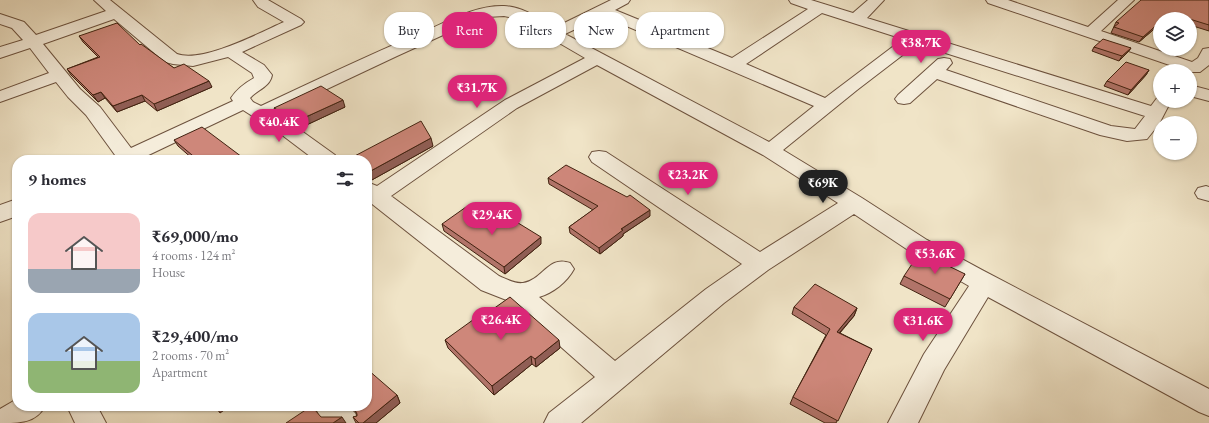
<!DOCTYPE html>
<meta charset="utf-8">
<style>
body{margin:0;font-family:"EB Garamond",serif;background:#f2f2f3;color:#2b2b33;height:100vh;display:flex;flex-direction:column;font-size:15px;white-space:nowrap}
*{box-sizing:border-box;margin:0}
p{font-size:13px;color:#7c7c81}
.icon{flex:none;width:22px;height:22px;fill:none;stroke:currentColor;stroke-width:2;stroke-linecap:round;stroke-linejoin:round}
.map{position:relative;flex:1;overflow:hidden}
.drawer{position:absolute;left:12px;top:155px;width:360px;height:256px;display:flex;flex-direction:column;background:#fff;border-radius:16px;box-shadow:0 1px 3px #0004}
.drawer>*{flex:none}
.hud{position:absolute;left:384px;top:12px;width:380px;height:36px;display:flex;gap:8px}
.buttons{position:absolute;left:1153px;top:12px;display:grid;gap:8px}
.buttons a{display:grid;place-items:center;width:44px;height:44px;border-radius:50%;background:#fff;box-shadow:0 1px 3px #0004;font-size:20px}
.price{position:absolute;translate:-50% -34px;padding:0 9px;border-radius:14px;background:#db2777;color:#fff;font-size:13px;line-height:26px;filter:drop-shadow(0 1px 2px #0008)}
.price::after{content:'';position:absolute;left:50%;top:24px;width:12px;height:9px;margin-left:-6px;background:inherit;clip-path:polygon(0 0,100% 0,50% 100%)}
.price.on{background:#222;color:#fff}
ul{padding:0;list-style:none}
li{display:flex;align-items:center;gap:12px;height:100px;padding:0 16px}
li span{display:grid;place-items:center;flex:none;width:112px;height:80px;border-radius:12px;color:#555}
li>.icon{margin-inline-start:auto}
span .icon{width:48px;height:48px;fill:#fffc;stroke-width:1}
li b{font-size:17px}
h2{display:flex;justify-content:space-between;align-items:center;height:48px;padding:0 16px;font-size:17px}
.tag{padding:0 14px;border-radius:16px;background:#fff;box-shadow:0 1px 3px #0004;font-size:14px;line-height:36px}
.tag.on{background:#db2777;color:#fff}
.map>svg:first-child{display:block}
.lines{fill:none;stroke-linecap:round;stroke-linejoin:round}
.street-casing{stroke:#6d523e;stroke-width:2}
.street{fill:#f5eddb;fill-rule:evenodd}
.wall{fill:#b17469;stroke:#412210}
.shaded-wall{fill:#905e55;stroke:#412210}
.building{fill:#ce877a;stroke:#412210}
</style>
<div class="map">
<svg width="1209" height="423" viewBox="0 0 1209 423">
<rect width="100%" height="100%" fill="#f0e4c7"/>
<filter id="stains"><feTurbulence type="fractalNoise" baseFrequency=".005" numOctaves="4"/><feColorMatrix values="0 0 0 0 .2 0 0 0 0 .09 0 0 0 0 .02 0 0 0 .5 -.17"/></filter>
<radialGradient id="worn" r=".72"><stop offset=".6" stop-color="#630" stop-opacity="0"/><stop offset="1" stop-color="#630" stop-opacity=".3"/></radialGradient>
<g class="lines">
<defs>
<path id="street" d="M94,0H110L177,54C203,63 259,33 284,22L258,7L253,0H268L301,19L304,22L301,25L242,52L264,65L272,75C270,87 257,90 250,98L253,102L261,106C314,81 367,56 421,33C447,22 475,5 504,6C523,7 538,18 554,28L611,0H630L628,3L615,10L732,58L808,9L791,3L789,0H811L853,13L868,0H884L867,18L1151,106L1157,98L1160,97V101H1171L1159,124L1147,139L1127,141L1100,135L937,79L910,103L904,104L898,103L895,99L898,95L938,59L944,58L950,59L952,63L946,70L1111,126L1135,129L1145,116L917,44L857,90L783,150L862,198L927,240L982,270L1209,389V416L1199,412L988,297L944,370L918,423H888L924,354L969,286L911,252L854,214L768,270L724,303L581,423H544L549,413L595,377L509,301L481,290L367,200V182L377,186L505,100L585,58L518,19L504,16L487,17L465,25L397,56L274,114L296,127L335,155L338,160H315L282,135L243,110L138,160H111L115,155L86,115L68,97L56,82L0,102V91L49,73L30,48L0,58V47L23,40L12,28L0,24V14L24,22L36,35L106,11ZM822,13L903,39L825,98L746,64ZM603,16L814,106L769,142L565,34ZM114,19L165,62L173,64L193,66L228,57L252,73L254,78C245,83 237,89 231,98L233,101L131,148L100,107L80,89L43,44ZM597,65L763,155L838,203L760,252L606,152L599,151L592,152L589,157L592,162L742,264L706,289L615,361L539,297C553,293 567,282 574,269L570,263C548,255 543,280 523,283C515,284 506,279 499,276L391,196L517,108Z
M986,0H1008L1088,27L1118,0H1134L1101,31L1192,62L1198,58L1203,49L1209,48V65L1200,72H1190L988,3Z
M1190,85L1209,90V101L1190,96Z
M1206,186L1209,187V201L1198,198L1195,193L1198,188Z
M17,199V216L0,222V205Z
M17,399V406H45C36,423 20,423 0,423V409Z
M67,406H97L106,423H75Z
M315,406H348L355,413L360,423H326L319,415Z"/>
</defs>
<use href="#street" class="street-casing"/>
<use href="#street" class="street"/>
</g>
<path class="wall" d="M1209,0V31L1190,25V19H1170L1167,18L1160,19V24L1139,42L1111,33L1116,22Z
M79,36L140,45L174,68L212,87L157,111L145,101L117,112L105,98L98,102L71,75L67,69L98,57L83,42Z
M1094,47L1131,48L1128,52L1119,61L1092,51Z
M1149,70L1146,75L1128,95L1104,86L1107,81Z
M345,107L300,128L277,114L274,108Z
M174,140L246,160H194L178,146Z
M433,146L370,181L367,179V160H350L349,159Z
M548,178L650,216L623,234V236L600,254L570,233L569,227L593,210L549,184Z
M442,224L499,227L541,244L505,274L444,231Z
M965,274L945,307L900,284L904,276Z
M794,307L857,308L854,316L840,333L872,349L836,423H825L790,404L793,397L826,335L792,314Z
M479,319L560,348L536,367L532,364L494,395L448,348L445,340Z
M397,395L400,403L376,423H356L353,417L357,416V414L356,412L350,406H367Z"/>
<path class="shaded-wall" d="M1170,13L1165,19H1163Z
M1160,22V24L1139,42L1143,37Z
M1131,48L1128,52L1119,61L1122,56Z
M1149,70L1146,75L1128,95L1131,90Z
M209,81L212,87L157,111L154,104Z
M101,92L105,98L98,102L93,95Z
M142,95L145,101L117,112L113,106Z
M343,100L345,107L300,128L297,121Z
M431,138L433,146L370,181L367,173Z
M650,210V216L623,234V236L600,254L599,248L621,229Z
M541,237V244L505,274L504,267Z
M857,308L854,316L834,339L837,332Z
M559,340L560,348L536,367L535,359Z
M531,356L532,364L494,395L492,386Z
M397,395L400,403L376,423H363Z
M215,406H230L220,413Z
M342,417L346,423H333Z"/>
<path class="building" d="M1141,0H1209V25L1170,13L1163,19H1160V22L1143,37L1114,27L1119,23L1116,22Z
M117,23L140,45L141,44L174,68L184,64L209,81L154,104L142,95L113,106L101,92L93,95L67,69L100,57L79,36Z
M1103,39L1131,48L1122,56L1094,47Z
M1126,62L1149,70L1131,90L1107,81Z
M321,86L343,100L297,121L274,108Z
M421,121L431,138L367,173V160H351L349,159Z
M202,127L246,160H198L174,140Z
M566,165L627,197L630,195L650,210L621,229L623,230L599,248L569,227L598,206L548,178Z
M466,207L499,227L510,218L541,237L504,267L442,224Z
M920,252L965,274L950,299L904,276Z
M815,284L857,308L837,332L872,349L838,421L793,397L830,329L794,307Z
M510,297L559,340L535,359L531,356L492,386L445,340L477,317L479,319Z
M367,369L397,395L363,423H359L353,417L357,416V414L353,406H367Z
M310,407L314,411L315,410L321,417H342L333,423H286Z"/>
<rect width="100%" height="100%" filter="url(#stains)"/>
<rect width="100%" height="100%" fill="url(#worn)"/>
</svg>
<div class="buttons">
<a><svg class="icon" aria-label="layers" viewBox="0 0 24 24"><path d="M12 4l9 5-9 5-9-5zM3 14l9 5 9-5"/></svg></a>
<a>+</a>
<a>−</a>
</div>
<b class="price" style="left:921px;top:64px">₹38.7K</b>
<b class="price" style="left:477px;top:109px">₹31.7K</b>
<b class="price" style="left:279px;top:143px">₹40.4K</b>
<b class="price" style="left:688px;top:196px">₹23.2K</b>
<b class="price on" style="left:823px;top:204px">₹69K</b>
<b class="price" style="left:492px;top:236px">₹29.4K</b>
<b class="price" style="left:935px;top:275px">₹53.6K</b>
<b class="price" style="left:501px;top:341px">₹26.4K</b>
<b class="price" style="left:923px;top:342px">₹31.6K</b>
<div class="hud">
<a class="tag">Buy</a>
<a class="tag on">Rent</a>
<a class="tag">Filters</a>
<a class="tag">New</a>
<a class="tag">Apartment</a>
</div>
<section class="drawer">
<h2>9 homes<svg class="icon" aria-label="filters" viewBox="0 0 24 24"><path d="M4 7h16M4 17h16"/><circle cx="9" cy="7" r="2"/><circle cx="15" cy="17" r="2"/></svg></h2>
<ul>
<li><span style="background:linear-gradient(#f6c9c9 70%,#9aa5b1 0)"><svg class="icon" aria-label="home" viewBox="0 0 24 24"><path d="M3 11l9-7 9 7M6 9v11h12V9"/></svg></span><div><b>₹69,000/mo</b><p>4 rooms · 124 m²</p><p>House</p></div></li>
<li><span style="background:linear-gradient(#a9c7e8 60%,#8fb573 0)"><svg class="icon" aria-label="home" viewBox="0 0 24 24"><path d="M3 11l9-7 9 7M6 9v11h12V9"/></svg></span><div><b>₹29,400/mo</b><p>2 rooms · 70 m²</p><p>Apartment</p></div></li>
</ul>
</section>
</div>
